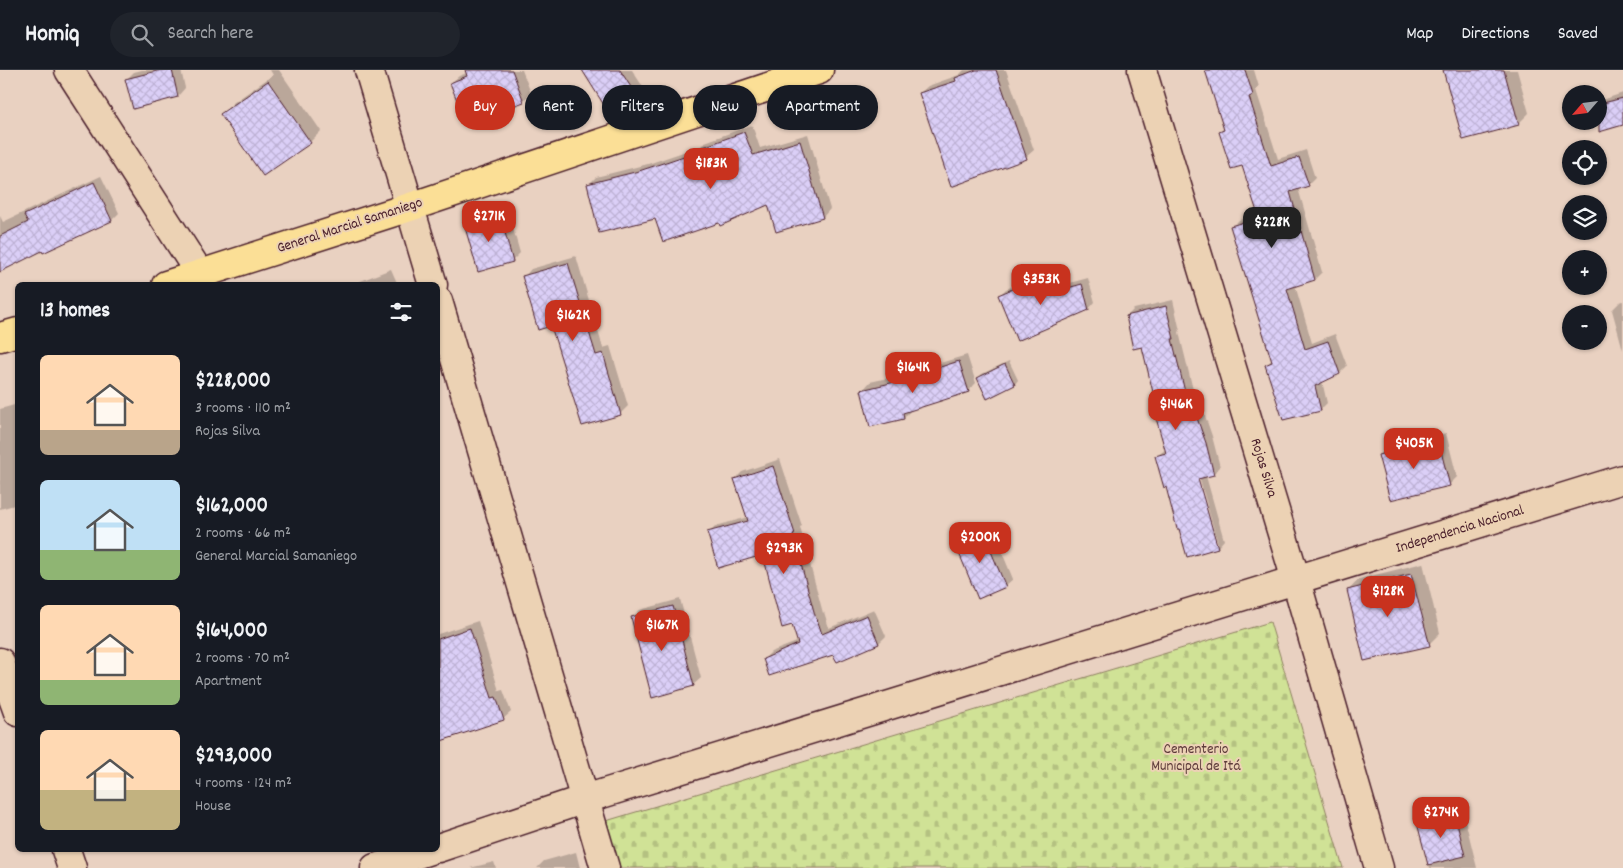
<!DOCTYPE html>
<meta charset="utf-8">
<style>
body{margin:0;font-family:Dekko,sans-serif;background:#20242c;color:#f1f3f6;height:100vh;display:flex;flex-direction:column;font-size:19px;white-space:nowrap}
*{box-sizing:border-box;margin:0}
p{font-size:16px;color:#9ea1a6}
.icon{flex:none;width:28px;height:28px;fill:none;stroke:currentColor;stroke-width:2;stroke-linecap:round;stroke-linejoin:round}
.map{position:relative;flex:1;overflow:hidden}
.sheet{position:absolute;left:15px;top:212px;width:425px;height:570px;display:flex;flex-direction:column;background:#171b24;border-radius:8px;box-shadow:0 1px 4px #0004}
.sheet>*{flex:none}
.top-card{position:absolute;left:455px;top:15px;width:475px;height:45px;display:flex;gap:10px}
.needle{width:32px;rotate:242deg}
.tools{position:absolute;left:1562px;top:15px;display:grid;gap:10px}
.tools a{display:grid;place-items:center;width:45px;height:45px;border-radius:50%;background:#171b24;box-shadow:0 1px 4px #0004;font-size:25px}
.price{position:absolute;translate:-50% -42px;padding:0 11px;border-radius:10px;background:#c8321e;color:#fff;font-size:16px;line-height:32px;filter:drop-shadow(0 1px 2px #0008)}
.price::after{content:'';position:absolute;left:50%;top:30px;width:15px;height:11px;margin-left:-8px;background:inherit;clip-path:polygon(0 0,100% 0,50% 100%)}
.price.on{background:#222;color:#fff}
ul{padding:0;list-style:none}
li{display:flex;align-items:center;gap:15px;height:125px;padding:0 25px}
li span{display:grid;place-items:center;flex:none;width:140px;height:100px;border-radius:8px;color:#555}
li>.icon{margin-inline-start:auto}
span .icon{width:60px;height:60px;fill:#fffc;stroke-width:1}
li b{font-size:21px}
h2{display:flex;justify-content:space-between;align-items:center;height:60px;padding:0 25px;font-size:21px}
.tag{padding:0 18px;border-radius:22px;background:#171b24;box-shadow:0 1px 4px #0004;font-size:18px;line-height:45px}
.tag.on{background:#c8321e;color:#fff}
header{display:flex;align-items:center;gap:30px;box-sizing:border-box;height:70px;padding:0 25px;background:#171b24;border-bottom:1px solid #363941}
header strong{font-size:24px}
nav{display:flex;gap:28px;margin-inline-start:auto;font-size:18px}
.search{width:350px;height:45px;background:#20242c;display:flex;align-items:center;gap:12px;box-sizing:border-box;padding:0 18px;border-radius:28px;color:#9ea1a6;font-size:19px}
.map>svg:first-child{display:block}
.cemetery{fill:url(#cemetery-stones);stroke:#8d8060}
.shadow{fill:#0003;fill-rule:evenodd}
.building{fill:url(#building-cross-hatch);stroke:#4a1f2b}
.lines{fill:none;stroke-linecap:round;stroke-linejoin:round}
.minor-casing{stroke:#4a1f2b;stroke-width:31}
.major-casing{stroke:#4a1f2b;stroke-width:31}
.minor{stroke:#ecd2b4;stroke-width:28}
.major{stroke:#fbdf96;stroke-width:28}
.labels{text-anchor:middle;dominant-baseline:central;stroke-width:4;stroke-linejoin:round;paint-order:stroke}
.street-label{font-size:15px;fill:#4a1f2b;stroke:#ecd2b4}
.park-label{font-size:15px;fill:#5e3c3b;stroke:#ecd2b4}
</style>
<header>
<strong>Homiq</strong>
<div class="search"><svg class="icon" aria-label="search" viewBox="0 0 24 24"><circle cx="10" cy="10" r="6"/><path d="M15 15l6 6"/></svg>Search here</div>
<nav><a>Map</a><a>Directions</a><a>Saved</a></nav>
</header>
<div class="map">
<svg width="1623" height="798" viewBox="0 0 1623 798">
<defs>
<pattern id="cemetery-stones" width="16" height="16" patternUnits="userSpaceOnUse" patternTransform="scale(1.25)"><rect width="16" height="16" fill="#d0e296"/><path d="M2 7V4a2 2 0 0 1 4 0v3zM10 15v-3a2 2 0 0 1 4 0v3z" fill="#b4c181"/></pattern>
<pattern id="building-cross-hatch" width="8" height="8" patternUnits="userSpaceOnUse" patternTransform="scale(1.25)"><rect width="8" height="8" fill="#dbcff7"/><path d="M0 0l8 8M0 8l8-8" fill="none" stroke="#bdb1d4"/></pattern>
</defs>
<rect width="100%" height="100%" fill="#e9d1c1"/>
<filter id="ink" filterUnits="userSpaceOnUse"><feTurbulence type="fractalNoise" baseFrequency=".02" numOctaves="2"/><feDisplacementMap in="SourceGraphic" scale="10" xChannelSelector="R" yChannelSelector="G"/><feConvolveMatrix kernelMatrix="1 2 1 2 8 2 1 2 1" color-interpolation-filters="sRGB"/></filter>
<g filter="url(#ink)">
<path class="cemetery" d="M1270,552L1343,798H620L606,751Z"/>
<path class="shadow" d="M142,0H181L185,18L178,26L133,37L126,10L134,2Z
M270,0H279L321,61L310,72L222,44L233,33L273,5Z
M467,0H522L531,23L523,31L451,13L459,6L467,3Z
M589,0H632L643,17L635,24Z
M964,0H1006L1034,80L1026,87L920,23L928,16L959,5Z
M1205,0H1254L1259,17L1256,20L1278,89L1306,80L1315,108L1308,115L1298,118L1322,202L1315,209L1295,215L1312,273L1335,264L1347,296L1340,303L1322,311L1327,333L1320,340L1266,295L1273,289L1232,157L1239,150L1259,144L1243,94L1220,62L1224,58Z
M1444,0H1517L1529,43L1518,54Z
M1623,23V54L1600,60L1598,51L1599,31Z
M752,55L760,78L808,64L830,139L823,147L777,160L768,133L719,152L656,147L589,114L596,107L648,94L701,76L705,72Z
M101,106L119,143L112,150L43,182L42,179L0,200V146L3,152Z
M507,137L520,183L512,191L466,155L473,147Z
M576,186L603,278L610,276L628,336L620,344L552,254L524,207L531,199Z
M391,199L398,215H355L358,212Z
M1052,200L1059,216L1088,208L1095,232L1089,239L1000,225L1006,219Z
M1173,230L1180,261L1179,262L1196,332L1200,331L1212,366L1220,397L1213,404L1206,406L1224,470L1218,477L1166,416L1157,386L1166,379L1157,349L1160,346L1143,275L1127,246L1134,239ZM1195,403H1198L1218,474H1216Z
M1623,231V280L1612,240L1620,232Z
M967,285L976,313L968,321L911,340L904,348L871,355L863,320L870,312L933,298L937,294Z
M1009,291L1018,310L1015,314L988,327L978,308L982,304Z
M18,334V434L0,439V339Z
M1446,363L1457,407L1449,415L1379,385L1387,378Z
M780,389L802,456L800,457L823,543L824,542L829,558L874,539L886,566L879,573L834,584L764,589L771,582L799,571L764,484L709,463L716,456L748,447L735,409L742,402Z
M990,453L1013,509L1005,516L956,472L963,464Z
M1423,493L1440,563L1429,574L1348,521L1359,509Z
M680,529L701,608L693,615L632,548L640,540Z
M478,551L499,621L503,620L511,642L503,649L438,670V564Z
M1462,737L1477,798H1430L1418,753L1426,746Z
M576,782L580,798H537L544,791Z
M494,792L496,798H470Z"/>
<path class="building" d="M161,0H172L178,27L133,39L125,9Z
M465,0H512L524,32L466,53L450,13L467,6Z
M582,0H620L636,25L609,43Z
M976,0H996L1027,89L951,117L919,23L956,11L955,8Z
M1205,0H1245L1253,25L1249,27L1271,96L1299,87L1309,116L1290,122L1315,210L1287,219L1305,279L1328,271L1340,304L1315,316L1321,341L1283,350L1265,295L1272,292L1230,156L1259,148L1242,96L1231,99L1219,62L1224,60Z
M1443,0H1504L1519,55L1463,70Z
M268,11L311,73L263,106L220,44Z
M1623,28V55L1599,62V34Z
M744,62L753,85L800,71L823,148L776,162L768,135L720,156L719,153L663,172L655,149L599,163L587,114L639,101L696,82L695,80Z
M94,112L112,151L43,183L42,181L0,202V166L28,152L24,145Z
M500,144L513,192L478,202L464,154Z
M568,193L596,285L603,283L621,345L582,356L551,256L538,260L522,206Z
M1046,205L1053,222L1082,214L1089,240L1017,271L998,225Z
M1166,236L1174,269H1172L1189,338L1193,337L1206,373L1214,405L1198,409L1218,478L1187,487L1179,459H1177L1166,417L1164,418L1155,386L1166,383L1156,348L1159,347L1142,277L1133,279L1126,246Z
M959,291L969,322L903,343L904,349L870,357L861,320L929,304L928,301Z
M1005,294L1015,315L987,329L977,308Z
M1438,370L1450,416L1390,430L1378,385Z
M773,396L795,464L793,465L816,549H817L822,564L867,545L879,574L837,592L833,585L769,606L763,589L798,574L792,555L782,558L763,485L718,498L707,462L748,451L734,409Z
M982,460L1006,517L978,529L954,471Z
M1411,504L1430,576L1364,591L1347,520Z
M673,536L694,616L652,628L631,547Z
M470,558L492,628L496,627L504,650L438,672V569Z
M1453,744H1455L1465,786L1428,795L1417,753Z"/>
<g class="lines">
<defs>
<path id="minor" d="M69,0L200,204
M369,0L433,215
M1142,0L1296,510L1379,798
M438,231L605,798
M0,592L18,642
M438,778L585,729L1623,409
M66,780L72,798
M375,798L430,780"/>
<path id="major" d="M166,215L410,137L819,0
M0,267L18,262"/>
</defs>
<use href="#minor" class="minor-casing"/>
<use href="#major" class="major-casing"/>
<use href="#minor" class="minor"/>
<use href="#major" class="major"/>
</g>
</g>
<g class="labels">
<g class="street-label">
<text transform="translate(350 156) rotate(-18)">General Marcial Samaniego</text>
<text transform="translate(1263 398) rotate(73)">Rojas Silva</text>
<text transform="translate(1460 460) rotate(-17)">Independencia Nacional</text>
</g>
<g class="park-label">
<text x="1196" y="680">Cementerio<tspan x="1196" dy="17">Municipal de Itá</tspan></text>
</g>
</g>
</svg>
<div class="tools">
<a><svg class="needle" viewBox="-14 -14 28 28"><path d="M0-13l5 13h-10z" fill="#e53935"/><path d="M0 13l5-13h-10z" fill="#9ea1a6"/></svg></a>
<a><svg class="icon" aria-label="locate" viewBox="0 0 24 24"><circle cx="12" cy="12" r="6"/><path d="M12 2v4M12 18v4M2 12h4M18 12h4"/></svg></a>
<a><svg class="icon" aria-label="layers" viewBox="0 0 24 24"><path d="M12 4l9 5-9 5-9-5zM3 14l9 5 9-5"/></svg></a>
<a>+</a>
<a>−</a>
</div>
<b class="price" style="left:711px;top:120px">$183K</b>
<b class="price" style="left:489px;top:173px">$271K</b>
<b class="price on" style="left:1272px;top:179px">$228K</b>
<b class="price" style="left:1041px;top:236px">$353K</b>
<b class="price" style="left:573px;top:272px">$162K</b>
<b class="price" style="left:913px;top:324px">$164K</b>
<b class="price" style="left:1176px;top:361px">$146K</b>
<b class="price" style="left:1414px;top:400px">$405K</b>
<b class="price" style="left:980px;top:494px">$200K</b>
<b class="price" style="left:784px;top:505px">$293K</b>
<b class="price" style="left:1388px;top:548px">$128K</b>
<b class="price" style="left:662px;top:582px">$167K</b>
<b class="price" style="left:1441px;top:769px">$274K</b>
<div class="top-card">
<a class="tag on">Buy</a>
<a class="tag">Rent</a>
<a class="tag">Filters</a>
<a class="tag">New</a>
<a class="tag">Apartment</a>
</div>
<section class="sheet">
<h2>13 homes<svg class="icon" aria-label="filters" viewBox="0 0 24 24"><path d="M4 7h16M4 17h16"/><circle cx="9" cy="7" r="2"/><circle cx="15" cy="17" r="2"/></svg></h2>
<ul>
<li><span style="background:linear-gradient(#ffd9b3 75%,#b9a48a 0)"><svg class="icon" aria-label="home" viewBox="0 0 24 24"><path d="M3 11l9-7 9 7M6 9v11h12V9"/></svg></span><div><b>$228,000</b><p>3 rooms · 110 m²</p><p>Rojas Silva</p></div></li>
<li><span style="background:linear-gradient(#bfe0f5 70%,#8fb573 0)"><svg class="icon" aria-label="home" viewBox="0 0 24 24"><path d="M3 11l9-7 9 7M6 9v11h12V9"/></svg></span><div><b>$162,000</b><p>2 rooms · 66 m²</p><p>General Marcial Samaniego</p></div></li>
<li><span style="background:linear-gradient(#ffd9b3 75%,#8fb573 0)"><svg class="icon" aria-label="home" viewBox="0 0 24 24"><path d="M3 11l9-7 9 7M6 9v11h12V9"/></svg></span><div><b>$164,000</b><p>2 rooms · 70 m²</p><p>Apartment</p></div></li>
<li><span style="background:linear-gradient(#ffd9b3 60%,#c2b280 0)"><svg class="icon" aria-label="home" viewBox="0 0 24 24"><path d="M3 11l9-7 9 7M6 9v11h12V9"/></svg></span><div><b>$293,000</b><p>4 rooms · 124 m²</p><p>House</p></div></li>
</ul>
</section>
</div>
